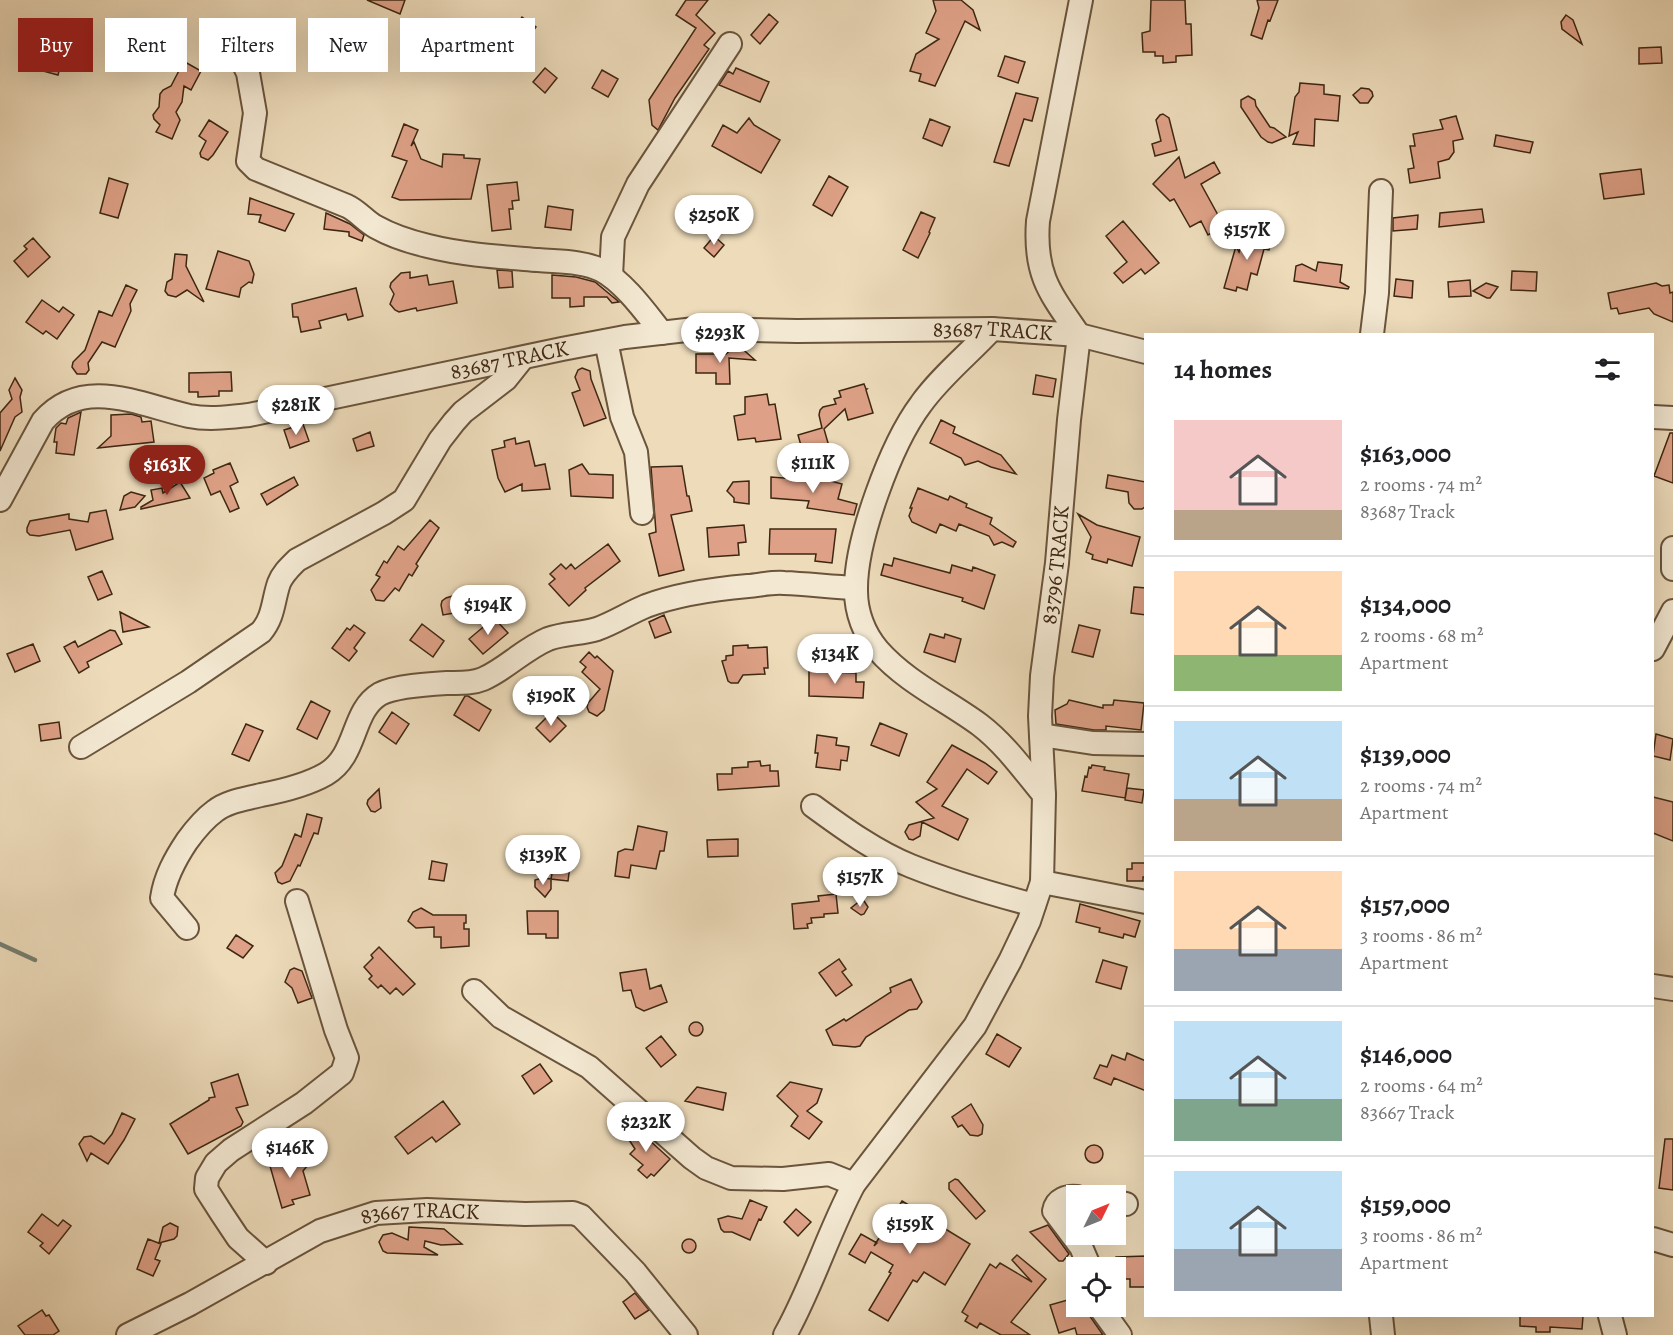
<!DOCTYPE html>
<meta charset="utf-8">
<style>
body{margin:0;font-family:Alegreya,serif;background:#f2f2f2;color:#202124;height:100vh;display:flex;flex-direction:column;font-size:22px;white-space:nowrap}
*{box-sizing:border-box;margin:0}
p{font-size:20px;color:#757577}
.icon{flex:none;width:33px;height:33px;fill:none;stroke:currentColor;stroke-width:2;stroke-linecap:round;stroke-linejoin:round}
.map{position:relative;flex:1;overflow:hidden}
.drawer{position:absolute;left:1144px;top:333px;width:510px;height:984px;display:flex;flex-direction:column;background:#fff;border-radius:0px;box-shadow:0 6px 24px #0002}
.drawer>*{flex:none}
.guide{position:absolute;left:18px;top:18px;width:570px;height:54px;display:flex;gap:12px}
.needle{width:39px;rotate:47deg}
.tools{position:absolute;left:1066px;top:1185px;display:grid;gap:12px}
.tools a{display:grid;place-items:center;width:60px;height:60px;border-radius:0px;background:#fff;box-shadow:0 6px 24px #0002;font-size:30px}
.price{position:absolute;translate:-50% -51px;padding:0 14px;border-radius:21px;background:#fff;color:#222;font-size:20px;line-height:39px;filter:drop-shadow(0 2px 3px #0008)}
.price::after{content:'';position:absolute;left:50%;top:36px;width:18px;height:14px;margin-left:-9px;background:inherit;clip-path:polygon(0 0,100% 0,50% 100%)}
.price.on{background:#8f2418;color:#fff}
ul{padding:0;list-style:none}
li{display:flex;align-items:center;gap:18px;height:150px;padding:0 30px}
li+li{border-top:2px solid #e0e0e0}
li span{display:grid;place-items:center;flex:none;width:168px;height:120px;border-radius:0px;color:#555}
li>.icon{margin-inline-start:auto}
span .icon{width:72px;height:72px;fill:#fffc;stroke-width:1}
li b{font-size:26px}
h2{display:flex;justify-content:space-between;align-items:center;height:72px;padding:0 30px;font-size:26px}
.pill{padding:0 21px;border-radius:0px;background:#fff;box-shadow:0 6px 24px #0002;font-size:21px;line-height:54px}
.pill.on{background:#8f2418;color:#fff}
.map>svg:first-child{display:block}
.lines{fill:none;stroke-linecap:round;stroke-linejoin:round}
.stream{stroke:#758070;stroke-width:4.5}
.building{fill:#dea187;stroke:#3e2712;stroke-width:1.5}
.minor-casing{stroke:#6a543c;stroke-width:26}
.minor{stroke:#f3e8d2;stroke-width:22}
.labels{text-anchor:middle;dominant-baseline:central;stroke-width:6;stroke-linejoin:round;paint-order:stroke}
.street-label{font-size:22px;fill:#3e2712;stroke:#f3e8d2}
</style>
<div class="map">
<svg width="1673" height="1335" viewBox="0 0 1673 1335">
<rect width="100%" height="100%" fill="#eddbba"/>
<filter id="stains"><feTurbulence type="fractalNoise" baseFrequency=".00333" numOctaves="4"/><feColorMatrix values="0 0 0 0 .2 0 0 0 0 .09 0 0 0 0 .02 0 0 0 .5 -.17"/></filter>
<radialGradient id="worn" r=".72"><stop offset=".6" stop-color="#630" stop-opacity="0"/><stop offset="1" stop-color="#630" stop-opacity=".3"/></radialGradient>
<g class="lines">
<path class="stream" d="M0,944L35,960"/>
</g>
<path class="building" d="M367,0H405L400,14Z
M686,0H708L696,15L715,33L704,45L709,49L675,98L658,130L652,125L649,100L696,28L676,15Z
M933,0H961L973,10L980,30L965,21L935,86L919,81L921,74L910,71L916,54L939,39L926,33L936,11Z
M1151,0H1185L1186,24H1191L1192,55L1176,56V62L1163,63V56H1155V52H1143L1142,33L1150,31Z
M1257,0H1278L1270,21L1268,20L1262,39L1251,35L1259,8Z
M769,14L778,22L760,44L751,35Z
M1566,15L1573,20L1582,44L1562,29L1561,22Z
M522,17L536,27L525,42L511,33Z
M1661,47L1662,63L1639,64V48Z
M48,51L63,55L58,75L43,71Z
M1005,56L1025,62L1018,83L998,76Z
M185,59V62L201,71L191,90L184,86L182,102L176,112L180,120L172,139L156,132L160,125L154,119L153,115L159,107L160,94L163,90L171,86Z
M545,68L557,78L545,93L533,82Z
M736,68L769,82L760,102L719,85L728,71L733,74Z
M602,70L618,79L608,97L592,88Z
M1300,83L1324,85V94L1340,96L1338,121L1315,119L1314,146L1293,144L1298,132L1289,136L1295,97L1299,92Z
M1361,88L1369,89L1372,92L1373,96L1368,103H1360L1353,95Z
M1016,93L1038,98L1032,121L1024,119L1009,166L994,162Z
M1248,96L1255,100L1256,106L1270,127L1274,128L1286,137L1272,143L1268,142L1261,137L1241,107V100Z
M1163,114L1169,118L1177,150L1155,156L1152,144L1161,141L1156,120L1160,115Z
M1456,116L1463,139L1453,141L1454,152L1449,159L1438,162L1440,178L1410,183L1408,169L1414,168L1410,146H1415L1413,134L1443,129L1440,120Z
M749,118L754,125L780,140L761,173L712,146L723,125L737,133Z
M930,119L950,127L942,146L923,138Z
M209,120L228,132L213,155L208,160L201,157L200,153L206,141L199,136Z
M404,124L418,130L411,146L414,142L421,159L442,167L443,154L464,155V158L480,159L471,199L400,200L392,197L407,161L392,156Z
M1496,135L1533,142L1530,153L1494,146Z
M1179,157L1185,178L1214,162L1220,173L1201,184L1224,226L1208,235L1201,221L1190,227L1174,199L1170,201L1153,184Z
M1641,169L1644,194L1604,199L1600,174Z
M829,176L848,187L832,216L813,205Z
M109,178L128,184L118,218L100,213Z
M517,182L519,200L512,201L513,209H509L511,229L492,231L487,185Z
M250,198L294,214L285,231L259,222L261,215L248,214Z
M548,206L573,210L571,230L545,227Z
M1482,209L1484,222L1439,227L1440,213Z
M921,212L935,218L929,232L930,233L918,258L903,250Z
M326,213L350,224L364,235L362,241L349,236V232L324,229Z
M1418,215L1417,229L1393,231V218Z
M1123,221L1159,263L1145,274L1141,269L1123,283L1114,273L1127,262L1106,236Z
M1246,231L1272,239L1269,250L1264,249L1257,275L1251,273L1247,290L1237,287L1236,291L1224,288L1236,246L1239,252Z
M714,236L724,245L714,257L704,248Z
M33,238L50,257L28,277L14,261L27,249L24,246Z
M218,251L249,261L254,274L252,283L249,282L241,288L239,297L206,289Z
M175,254L187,255L186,266L204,302L187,290L176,297L168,295L165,291L167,282L172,279Z
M1318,262L1342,265L1340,282L1349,287L1348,289L1294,281L1296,266L1302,264L1316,271Z
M497,270L512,271L513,287L499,288Z
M1512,271L1537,272L1536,291L1511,290Z
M410,272V278L427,275L429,285L453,281L457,303L417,311L416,308L399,312L395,310L390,304L394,294L390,287L391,283L401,273Z
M552,275L576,277L595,282L619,302L612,303L607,297H584V306L570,307V298H552Z
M1396,279L1413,281L1412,298L1394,296Z
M1470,280L1471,296L1449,297L1448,282Z
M1486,283L1498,287L1490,298H1487L1473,291Z
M1656,283L1662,286L1669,285L1670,293L1673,292V322L1654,314L1649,308L1619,314L1617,308L1611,309L1608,293Z
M126,285L137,290L130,304L131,311L115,347L102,342L88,363L89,370L86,374H77L72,367L73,362L85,350L99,311L112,316Z
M356,288L363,316L348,320L346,314L319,321L321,328L301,332L298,317H293L292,304Z
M42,300L59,312L63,307L74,315L57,339L46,331L43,334L26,322Z
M736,345L739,346L755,360L729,358L730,384H716V373H696V354H726Z
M582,368L590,371L591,379L606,418L584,426L572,393L580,390L575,377L578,370Z
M231,372L232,391H219V396L198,397V392H189V373Z
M1036,375L1056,379L1053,397L1033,394Z
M15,378L22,390L20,397L22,412L15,417L0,451V413L12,399L9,390Z
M864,384L866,389H867L866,390L873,413L848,420L845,409L824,429L832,457L806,463L798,435L822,428L819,415L820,410L823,407L836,404L834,399L841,397L839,391Z
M767,394L769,405L775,404L781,439L756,442L755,438L738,440L734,416L745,414V397Z
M81,412L74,455L56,453L57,442H54L56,428L61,423L66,424L68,418Z
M131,414L141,417L142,422L151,421L154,442L98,448L111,436V415Z
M941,420L955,427L953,433L1001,455L1016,474L991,467L978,461L965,465L961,458L930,443Z
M303,424L309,441L290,448L284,430Z
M370,432L374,446L357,451L353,439Z
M1670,433H1673V483L1654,476Z
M515,438L516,444L529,441L535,466L545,464L550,489L522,491V484L505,492L498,478L492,450L505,447L504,441Z
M230,463L238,482L230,486L239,508L230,512L220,491L211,495L204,478L214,473L213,470Z
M582,464L589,474L613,475V498L571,496L569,470Z
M682,466L687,496H689L692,511L671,515L684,570L659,576L649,534L656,532L651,467Z
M809,475L842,484L838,499L857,504L854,515L807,508L809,501L771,498V477L810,480Z
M1108,475L1146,482V506L1142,509H1134L1129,503L1128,492L1106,488Z
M294,477L298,485L267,505L261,494Z
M749,481V504L734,502V498L727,491L733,482Z
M180,482L190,498L141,509V507L153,500L151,490L162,488L163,493Z
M918,488L948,500L950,496L967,504L966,507L992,518L990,524L1016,542L1013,547L1002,542L994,545L989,536L959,524L956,531L940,524L936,533L912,522L909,516L912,508H910Z
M131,492L145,496L135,507L120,510L124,496Z
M106,510L113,539L76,550L70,530L39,536L30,535L27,532V528L30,521L69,514V519L88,522L90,513Z
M1078,514L1097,525L1140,537L1132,566L1108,559L1107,563L1092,559L1093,555L1086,552L1091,537Z
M430,520L439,528L416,564L418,566L412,576L409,574L399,591L395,588L384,601L376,600L371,590L380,577L376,575L384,561L387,563L398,546L404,550Z
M744,525L746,542L738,543L739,555L709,557L707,528Z
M770,529H836L832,563L815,561L816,554H769Z
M608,544L620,561L585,588L586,590L569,606L549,584L555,579L550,574L561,564L566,569L571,564L575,569Z
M894,558L950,573L952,565L972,571L973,567L995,575L984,609L962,601L963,598L881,575L884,564L892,566Z
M102,571L112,594L98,600L88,577Z
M1134,587L1146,588V615L1131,613Z
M456,595L458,606L457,610L454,613L443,615L441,605L442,601L446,598Z
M120,612L149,627L123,632Z
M664,615L671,632L655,638L649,622Z
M494,618L508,633L483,654L469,639Z
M422,624L444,641L433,657L410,640Z
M354,625L365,633L354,648L357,651L349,661L332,648L347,628L350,630Z
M1079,625L1100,630L1093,657L1072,652Z
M110,630L115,631L122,644L87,662L89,667L79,673L64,647L75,641L78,647Z
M930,634L944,638L945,634L961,639L955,662L924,652Z
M33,644L40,661L15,672L7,654Z
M748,645V648L767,647L768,668H764L765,674L743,675L738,683H731L728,681L722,661L726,660V656L733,655V646Z
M589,652L595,658L597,656L613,671L604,710L597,716L589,712L587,707L588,703L600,689L582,672L586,667L580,662Z
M809,671L856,673V682H864L863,698L809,696Z
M465,696H468L491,710L479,731L454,715Z
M1069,700L1103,708V705H1113L1114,700L1144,703L1141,730L1106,726V730H1094L1056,724L1055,710L1067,704Z
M311,701L330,711L317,739L297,729Z
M392,712L409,724L396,744L379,732Z
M552,712L566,726L550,742L536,728Z
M59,722L61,738L41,741L39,725Z
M880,723L907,734L899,756L871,745Z
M246,724L263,731L249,761L232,754Z
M1656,734L1673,739L1670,760L1653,756Z
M817,735L837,738L836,745L849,747L847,761L841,760L840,770L816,767L818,753H815Z
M952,745L985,763L997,772L988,784L967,769L942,806L968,819L958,840L922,822L920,836L913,840L909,839L905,832L909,825L934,818L916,802L937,789L927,782Z
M760,761L761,766L770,765V771H778L779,786L718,790L717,774H732V768L748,767V762Z
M1092,765L1105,767L1104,770L1129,774L1125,798L1082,791L1085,776L1087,777L1089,767L1091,768Z
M1127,788L1144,790L1142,803L1125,800Z
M379,789L381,808L375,812L371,811L367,804L368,800Z
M1653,797L1673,802V841L1653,833Z
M307,814L322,818L318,834L314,833L300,866L298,865L290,881L282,884L278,882L275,873L282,866L295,834L301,837Z
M638,826L667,832L664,851H660L656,869L631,865L629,878L615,876L618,852L625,849L633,850Z
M738,839V856L708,857L707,840Z
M432,861L447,864L444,881L429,879Z
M554,862L570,865L568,881L551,879Z
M1132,863H1146V877H1143V881H1127V869H1132Z
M542,878L551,879V889L545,897L535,887V880Z
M836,894L838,913L824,914V917L811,918L812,923L807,924L808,928L794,929L792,904L819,901L818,896Z
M861,900L864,901L868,907L864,914L861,915L851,908Z
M1080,904L1140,921L1135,937L1124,934L1123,938L1099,932L1100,928L1076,922Z
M421,908L433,915H466V923H464V929H469V946L441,948V937H434V927L416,928L408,921L413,912Z
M527,911H558V938H546V934H528Z
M236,935L253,946L243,958L227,948Z
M379,947L415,984L403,995L396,988L390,994L381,985L378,988L369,979L372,976L364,967L373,958L371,955Z
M839,959L846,969L842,972L852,985L836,996L819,973Z
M1103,960L1127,967L1121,989L1096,982Z
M294,968L302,971L312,998L298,1003L292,988L285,982L290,970Z
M646,969L650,989L661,985L667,1002L644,1011L636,1007L631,990L623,991L620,973Z
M911,979L922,1002L917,1009L909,1010L866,1037L860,1046L855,1047L833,1045L826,1030L844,1019L846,1021L891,992L890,988Z
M689 1029a7 7 0 1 1 14 0a7 7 0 1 1-14 0Z
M997,1034L1021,1048L1009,1067L986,1054Z
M661,1036L676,1055L661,1067L646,1048Z
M1127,1053L1146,1061V1091L1114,1078L1111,1085L1094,1078L1100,1065L1107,1067L1112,1055L1125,1060Z
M540,1064L552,1081L534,1094L522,1076Z
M238,1074L248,1105L236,1108L243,1122L241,1126L188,1154L170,1124L209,1100V1098L215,1097L211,1083Z
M790,1082L822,1089L817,1103L807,1111L822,1122L809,1139L791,1126L798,1116L777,1096Z
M697,1087L726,1093L723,1110L685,1101Z
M443,1101L460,1124L436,1142L432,1137L408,1154L395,1137Z
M971,1104L983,1125L982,1134L978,1136L970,1135L962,1125L958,1127L952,1117Z
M122,1113L135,1119L124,1140L108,1164L91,1153L87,1161L79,1144L84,1137L91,1136L104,1144L112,1134Z
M631,1128L638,1130L670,1159L654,1176L651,1174L647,1178L638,1170L643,1165L630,1154L635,1149L624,1132Z
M1665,1139H1673V1190L1659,1188Z
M1085 1154a9 9 0 1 1 18 0a9 9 0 1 1-18 0Z
M297,1154L305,1157L308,1165L303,1171L310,1195L292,1200L294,1204L282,1208L270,1166L278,1159L280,1162Z
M955,1179L958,1180L985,1211L976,1219L949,1189V1183Z
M750,1200L767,1207L761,1220L759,1219L750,1240L732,1232H724L721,1229L718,1219L728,1216L742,1219Z
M902,1201L917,1210L916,1211L970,1244L945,1285L924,1272L917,1282L913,1280L888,1321L869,1310L891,1273L889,1272L893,1265L871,1252L865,1263L849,1254L861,1234L877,1243L874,1246Z
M796,1209L811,1222L798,1236L784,1222Z
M42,1214L58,1226L63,1220L71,1226L49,1254L40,1246L43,1243L28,1232Z
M170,1223L178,1227L177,1236L174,1239L159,1243L163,1227Z
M1048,1225L1069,1254L1063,1261H1059L1030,1232Z
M409,1227L444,1229L462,1244L441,1245L425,1241L424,1247L438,1255L387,1253L383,1251L379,1242L383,1235L392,1233L408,1240Z
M148,1239L161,1244L155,1259L160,1261L153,1276L137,1269Z
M682 1246a7 7 0 1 1 14 0a7 7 0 1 1-14 0Z
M1017,1255L1046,1279L1011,1322L1030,1335H1001L980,1323L977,1328L965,1321L968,1316L962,1312L990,1264L996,1268L1000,1263L1032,1282L1012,1260Z
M1146,1256V1287H1130V1279H1116V1257Z
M635,1293L649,1310L635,1319L623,1302Z
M1071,1299L1077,1304V1306H1080L1087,1312L1103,1335H1077L1075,1328L1059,1333L1050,1305Z
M42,1310L46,1316L49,1315L59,1331L53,1335H25L18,1326Z
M1520,1316H1583L1582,1329L1550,1327V1332H1536V1327L1520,1326Z"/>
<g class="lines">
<defs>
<g id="minor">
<path d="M219,31L238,52L248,73L255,113L248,161L256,169L347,206C358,211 365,221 376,227C392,236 411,242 428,246C464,255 501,257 538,260C559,262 582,261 601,270C624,282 646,313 662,333"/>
<path d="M611,276L613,237L638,184L730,44"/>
<path d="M1372,334L1377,293L1381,191"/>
<path d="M1079,335C1050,293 1034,275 1038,221L1081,0"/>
<path d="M606,341L622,417L636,452L642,513"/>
<path d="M1653,417L1673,418"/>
<path id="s1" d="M0,500L43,421C83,375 140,405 189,416C209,420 230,417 249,415L562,349L625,337L695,329L797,331L992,329L1079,335L1146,352"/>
<path d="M1673,548V569"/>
<path d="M1653,649L1673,611"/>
<path d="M1041,735L1093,743L1146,744"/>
<path d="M81,747L188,682L261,632C274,617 273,600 279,583C283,573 290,567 297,560L384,513L404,500L440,440L454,422L463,412L506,379L522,359"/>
<path id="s2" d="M1044,795L1040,716L1042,676L1057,563L1069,420L1079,335"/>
<path d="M813,806C843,828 876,852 911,866C951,882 992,894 1034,905"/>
<path d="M1042,882L1146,902"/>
<path d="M187,928L162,898C165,877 175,859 187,841C195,830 204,819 215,811C228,801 246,799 261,795C282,791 307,785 326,774C358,755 351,711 380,694C395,686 430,684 447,683C459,683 471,684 483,679C506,669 524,649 548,639C564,633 581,634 597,629C614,623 629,613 646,606C678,594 714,589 748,586C760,585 772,582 784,583C808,584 832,587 856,588"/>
<path d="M1653,986L1673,989"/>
<path d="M474,991L501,1017L589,1067L692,1158L706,1168L731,1178L783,1179L829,1174L854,1184"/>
<path d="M1077,1197C1067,1196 1056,1199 1054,1211L1081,1247L1090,1268"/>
<path d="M1116,1202L1126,1204"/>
<path d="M1653,1239L1673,1245"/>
<path d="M266,1263L238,1238L222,1214L206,1189L207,1178L216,1163L231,1150L304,1103L342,1073L347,1058L336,1030L297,901"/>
<path d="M1099,1306L1120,1335"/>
<path d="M1381,1316L1383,1335"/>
<path d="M1610,1316L1615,1335"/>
<path id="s3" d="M128,1335L190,1304L320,1231L376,1213L427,1210L525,1214L573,1213L581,1216L635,1272L686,1335"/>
<path d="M785,1335C812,1287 828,1233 854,1184L975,1026L1010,961L1029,921L1042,882L1044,795C1024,771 1005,744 980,725C946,700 906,682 878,650C864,634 856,612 856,591C855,541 891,444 921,404C941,376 969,354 992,329"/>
</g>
</defs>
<use href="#minor" class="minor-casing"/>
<use href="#minor" class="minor"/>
</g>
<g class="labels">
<g class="street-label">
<text stroke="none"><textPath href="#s1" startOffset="1058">83687 TRACK</textPath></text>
<text stroke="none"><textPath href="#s1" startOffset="572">83687 TRACK</textPath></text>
<text stroke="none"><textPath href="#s2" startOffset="231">83796 TRACK</textPath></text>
<text stroke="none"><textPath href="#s3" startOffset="321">83667 TRACK</textPath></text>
</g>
</g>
<rect width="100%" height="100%" filter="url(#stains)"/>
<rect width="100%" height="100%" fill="url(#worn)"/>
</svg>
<div class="tools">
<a><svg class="needle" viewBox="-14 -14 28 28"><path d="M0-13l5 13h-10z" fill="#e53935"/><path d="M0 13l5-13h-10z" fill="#757577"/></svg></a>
<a><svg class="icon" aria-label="locate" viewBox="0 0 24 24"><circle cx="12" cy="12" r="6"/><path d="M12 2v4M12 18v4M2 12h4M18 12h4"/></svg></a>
</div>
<b class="price" style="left:714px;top:246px">$250K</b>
<b class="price" style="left:1247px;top:261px">$157K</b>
<b class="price" style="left:720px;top:364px">$293K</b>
<b class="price" style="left:296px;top:436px">$281K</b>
<b class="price" style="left:813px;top:494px">$111K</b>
<b class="price on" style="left:167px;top:496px">$163K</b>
<b class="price" style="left:488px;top:636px">$194K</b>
<b class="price" style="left:835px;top:685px">$134K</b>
<b class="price" style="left:551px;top:727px">$190K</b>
<b class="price" style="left:543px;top:886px">$139K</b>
<b class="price" style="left:860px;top:908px">$157K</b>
<b class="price" style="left:646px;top:1153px">$232K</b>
<b class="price" style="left:290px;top:1179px">$146K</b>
<b class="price" style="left:910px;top:1255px">$159K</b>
<div class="guide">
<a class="pill on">Buy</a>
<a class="pill">Rent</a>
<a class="pill">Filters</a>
<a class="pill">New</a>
<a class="pill">Apartment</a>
</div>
<section class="drawer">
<h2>14 homes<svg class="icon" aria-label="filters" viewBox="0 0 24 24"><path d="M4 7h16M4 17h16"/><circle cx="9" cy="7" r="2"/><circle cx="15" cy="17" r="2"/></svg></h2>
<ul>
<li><span style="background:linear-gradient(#f6c9c9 75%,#b9a48a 0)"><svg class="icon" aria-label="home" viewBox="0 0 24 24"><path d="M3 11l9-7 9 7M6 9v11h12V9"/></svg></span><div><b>$163,000</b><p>2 rooms · 74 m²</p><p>83687 Track</p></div></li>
<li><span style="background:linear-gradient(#ffd9b3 70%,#8fb573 0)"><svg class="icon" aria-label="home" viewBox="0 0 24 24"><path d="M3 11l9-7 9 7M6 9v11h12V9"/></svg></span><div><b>$134,000</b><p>2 rooms · 68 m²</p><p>Apartment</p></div></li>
<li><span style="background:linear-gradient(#bfe0f5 65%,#b9a48a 0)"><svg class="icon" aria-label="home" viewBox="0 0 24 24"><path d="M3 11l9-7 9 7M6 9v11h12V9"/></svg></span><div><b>$139,000</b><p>2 rooms · 74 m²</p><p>Apartment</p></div></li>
<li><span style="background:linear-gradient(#ffd9b3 65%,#9aa5b1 0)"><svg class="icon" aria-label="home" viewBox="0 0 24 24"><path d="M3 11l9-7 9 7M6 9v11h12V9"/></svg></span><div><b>$157,000</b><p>3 rooms · 86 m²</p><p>Apartment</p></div></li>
<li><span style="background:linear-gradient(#bfe0f5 65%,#7fa58c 0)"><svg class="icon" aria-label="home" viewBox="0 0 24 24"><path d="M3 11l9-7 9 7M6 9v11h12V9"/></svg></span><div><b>$146,000</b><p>2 rooms · 64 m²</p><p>83667 Track</p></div></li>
<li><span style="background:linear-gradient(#bfe0f5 65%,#9aa5b1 0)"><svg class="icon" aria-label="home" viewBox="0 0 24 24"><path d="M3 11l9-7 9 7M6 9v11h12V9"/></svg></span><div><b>$159,000</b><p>3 rooms · 86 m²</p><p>Apartment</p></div></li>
</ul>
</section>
</div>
